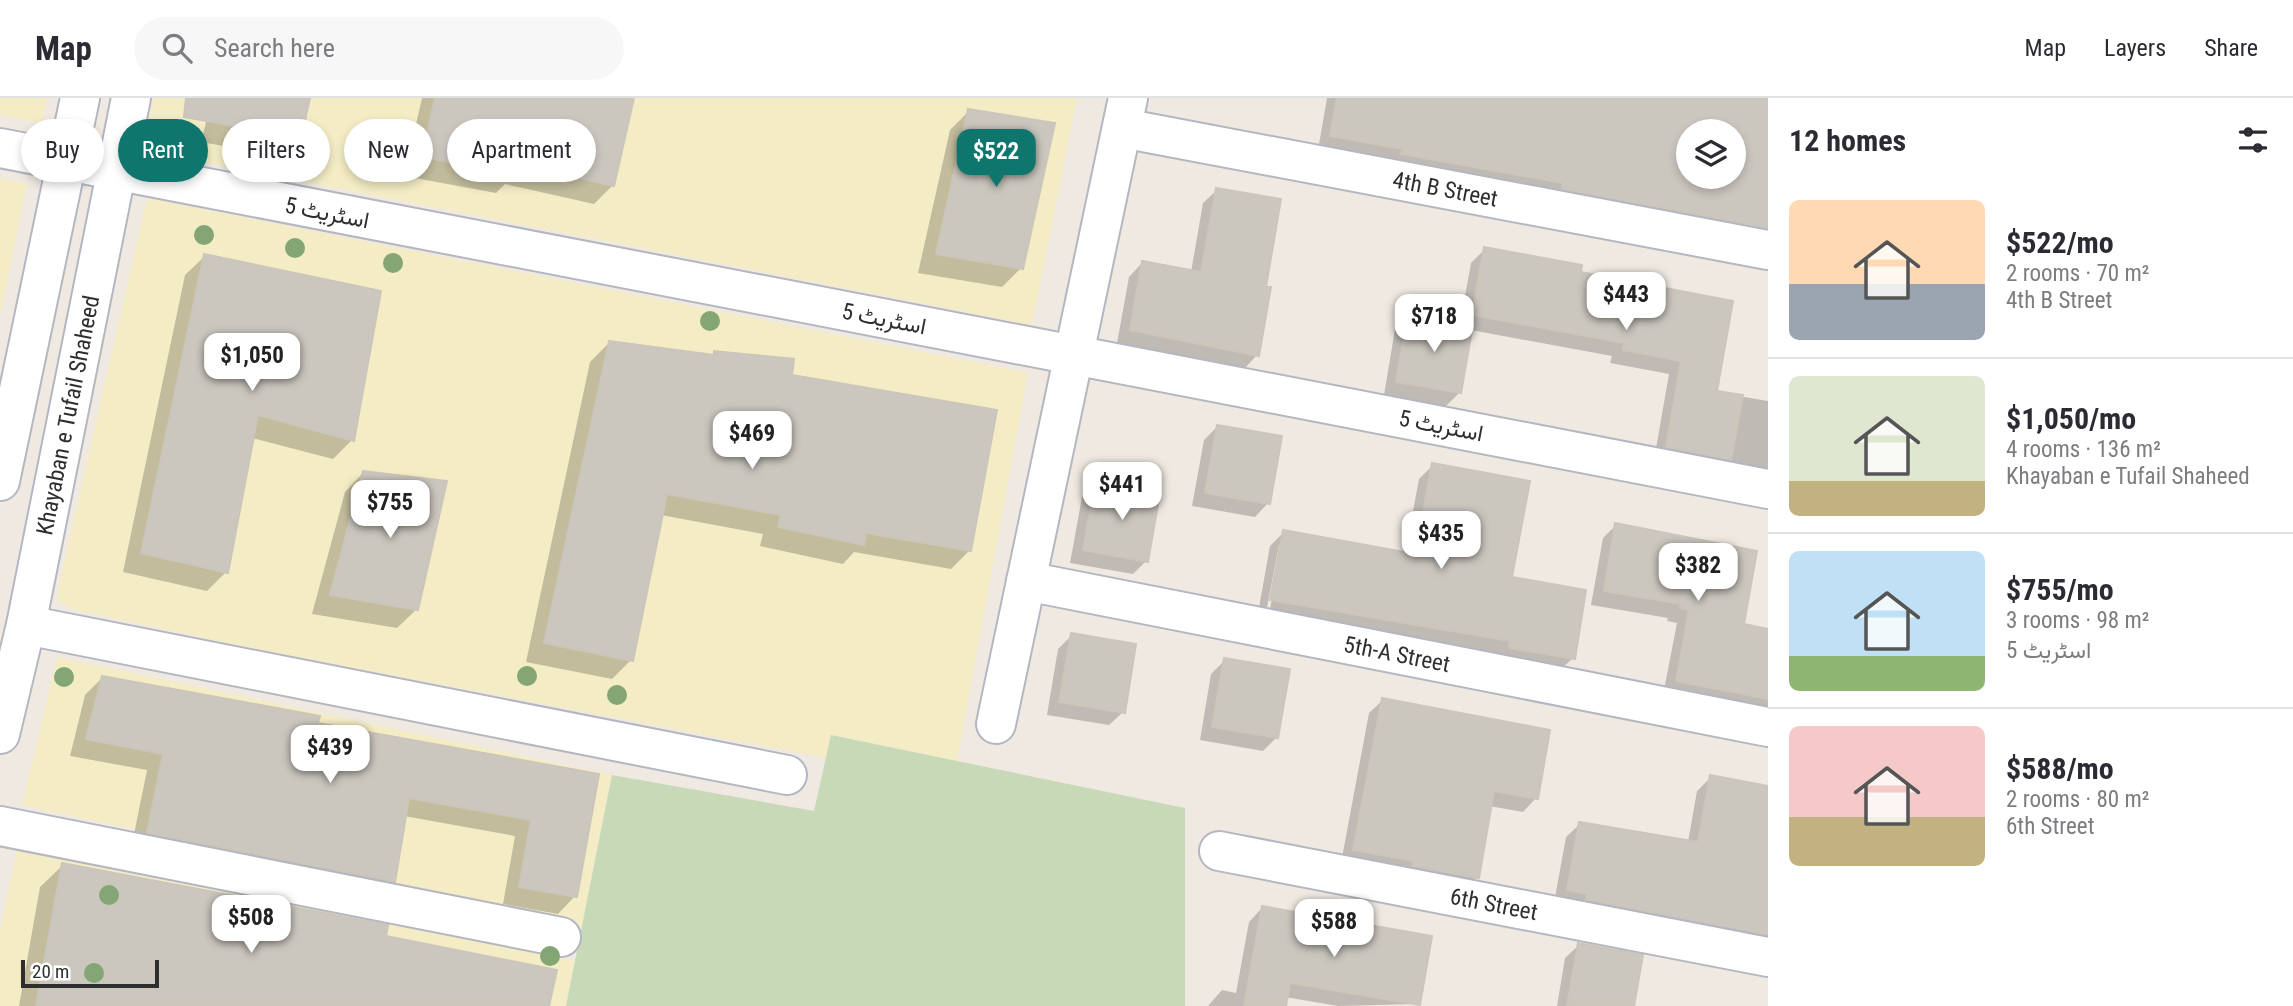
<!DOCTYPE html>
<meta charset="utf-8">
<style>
body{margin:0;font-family:"Roboto Condensed",Vazirmatn,sans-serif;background:#f7f7f7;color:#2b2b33;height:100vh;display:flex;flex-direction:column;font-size:26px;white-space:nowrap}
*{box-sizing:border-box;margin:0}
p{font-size:23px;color:#7c7c81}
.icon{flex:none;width:38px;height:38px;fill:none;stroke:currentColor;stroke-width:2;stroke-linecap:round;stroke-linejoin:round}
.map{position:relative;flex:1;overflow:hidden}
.sheet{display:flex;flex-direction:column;background:#fff;width:525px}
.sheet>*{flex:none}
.hud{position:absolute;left:21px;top:21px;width:665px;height:63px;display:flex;gap:14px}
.buttons{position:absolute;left:1676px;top:21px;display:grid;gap:14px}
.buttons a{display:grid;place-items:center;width:70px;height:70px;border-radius:50%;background:#fff;box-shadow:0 4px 10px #0003;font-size:35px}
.scale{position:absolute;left:21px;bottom:18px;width:138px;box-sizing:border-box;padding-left:7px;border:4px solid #2e2e2e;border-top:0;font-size:19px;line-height:24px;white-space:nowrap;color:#2e2e2e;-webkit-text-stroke:5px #fff;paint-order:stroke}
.price{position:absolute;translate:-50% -60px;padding:0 16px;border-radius:14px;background:#fff;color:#222;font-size:23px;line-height:46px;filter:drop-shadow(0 2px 4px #0008)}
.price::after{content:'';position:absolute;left:50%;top:42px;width:21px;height:16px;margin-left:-10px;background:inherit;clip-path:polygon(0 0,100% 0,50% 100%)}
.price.on{background:#0f766e;color:#fff}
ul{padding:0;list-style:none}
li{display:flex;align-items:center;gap:21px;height:175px;padding:0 21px}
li+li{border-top:2px solid #e1e1e2}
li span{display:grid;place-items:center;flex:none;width:196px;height:140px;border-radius:10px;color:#555}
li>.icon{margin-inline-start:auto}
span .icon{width:84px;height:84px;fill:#fffc;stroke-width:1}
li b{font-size:30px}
h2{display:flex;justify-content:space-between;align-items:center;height:84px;padding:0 21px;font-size:30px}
.tag{padding:0 24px;border-radius:32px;background:#fff;box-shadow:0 4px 10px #0003;font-size:24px;line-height:63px}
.tag.on{background:#0f766e;color:#fff}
header{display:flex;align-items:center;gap:42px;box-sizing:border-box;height:98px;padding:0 35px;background:#fff;border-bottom:2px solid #e1e1e2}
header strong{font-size:33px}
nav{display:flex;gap:38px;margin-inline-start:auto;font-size:24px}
.search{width:490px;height:63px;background:#f7f7f7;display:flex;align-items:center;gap:18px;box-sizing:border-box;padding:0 24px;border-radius:38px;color:#7c7c81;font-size:26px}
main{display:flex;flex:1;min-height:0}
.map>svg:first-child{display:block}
.sand{fill:#f3ecc5}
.cemetery{fill:#c8d9b8}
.shadow{fill:#0003;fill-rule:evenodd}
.building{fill:#cbc7bf;stroke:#cbc5ba;stroke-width:2;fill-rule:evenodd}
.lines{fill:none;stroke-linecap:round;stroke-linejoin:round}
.minor-casing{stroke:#b4b7c1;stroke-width:42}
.minor{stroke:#fff;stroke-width:38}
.tree{fill:#84a574}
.labels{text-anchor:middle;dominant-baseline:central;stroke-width:5;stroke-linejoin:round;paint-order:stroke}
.street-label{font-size:23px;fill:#2e2e2e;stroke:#fff}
</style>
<header>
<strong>Map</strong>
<div class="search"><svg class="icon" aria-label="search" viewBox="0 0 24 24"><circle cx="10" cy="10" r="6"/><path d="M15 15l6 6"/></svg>Search here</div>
<nav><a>Map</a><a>Layers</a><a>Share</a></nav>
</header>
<main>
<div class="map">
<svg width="1768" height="908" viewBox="0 0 1768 908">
<rect width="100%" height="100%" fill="#efe9e1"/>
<path class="sand" d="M0,0H47L42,25L0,17Z
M154,0H1077L1032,227L143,52Z
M0,80L27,86L0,218Z
M147,100L1028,275L957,663L832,637L827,660L276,555L74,512L56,500Z
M57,559L612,677L582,829L22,707Z
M18,746L575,863L566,908H0V833Z"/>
<path class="cemetery" d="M831,637L1185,710V908H566L612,677L814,713Z"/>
<path class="shadow" d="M212,0H308L299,39L280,58L201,44Z
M422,0H633L613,87L594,106L505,86L496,95L404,78Z
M1327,0H1768L1746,125L1732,139L1318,52ZM1689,33H1734V79H1689Z
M969,13L1021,170L1002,189L918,175L950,32Z
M1217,92L1264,190L1257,257L1244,271L1117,245L1129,179L1142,165L1191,174L1203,105Z
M1485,151L1579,175L1731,204L1715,294L1768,303V378L1654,362L1669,276L1610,265L1612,258L1471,232L1460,294L1446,308L1384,297L1395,231L1409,218L1460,226L1471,165Z
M205,158L352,342L333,361L252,340L226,474L207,493L123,474L185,177Z
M610,244L712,258L715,255L790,279L970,452L951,471L854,454L843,466L760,448L763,436L661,417L631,562L612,581L526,564L590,264Z
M1217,329L1268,405L1255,419L1192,408L1204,342Z
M1433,367L1510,480L1573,560L1559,573L1497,563L1498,556L1258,515L1270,448L1284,434L1405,456L1419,381ZM1279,447H1282L1270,511L1267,510Z
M364,374L417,511L397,530L312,516L345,394Z
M1095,386L1146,463L1133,476L1070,465L1082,399Z
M1616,427L1742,528L1768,533V617L1663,597L1677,525L1667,523L1668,520L1591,507L1603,440Z
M1072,537L1123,614L1109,627L1047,617L1058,551Z
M1225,562L1277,639L1263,653L1200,642L1211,576Z
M102,580L316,627L597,677L575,798L558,816L503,806L515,738L404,718L394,783L377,800L131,751L147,672L70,658L85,597Z
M1383,602L1536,700L1523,714L1489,708L1477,779L1463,792L1341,765L1369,615Z
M1711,679L1768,690V845L1554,805L1566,739L1580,726L1688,744L1697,693Z
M63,767L384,840L547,908H19L40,789Z
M1262,810L1418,906L1338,908L1285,899L1284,908H1208L1222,892L1236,895L1249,824Z
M1579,847L1633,908H1557L1565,860Z"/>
<path class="building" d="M186,0H310L301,40L184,19Z
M435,0H634L614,88L518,66L516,77L422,59Z
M1337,0H1768V130L1562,91L1563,85L1401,56L1402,51L1330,38ZM1689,33H1734V79H1689Z
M968,11L1055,25L1023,171L936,156Z
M1216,90L1281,101L1266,189H1271L1259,258L1130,232L1142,163L1201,174Z
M1484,149L1582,167L1581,174L1733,203L1717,293L1743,297L1731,362L1666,349L1681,263L1623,252L1624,245L1472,217Z
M204,156L381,193L354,343L258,317L228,475L141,455Z
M1408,216L1473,227L1461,295L1396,284Z
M609,243L714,257V253L794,261L792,277L997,312L971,453L866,435L864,447L778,429L781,417L667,396L633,563L544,545Z
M1217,327L1282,338L1270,406L1205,395Z
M1432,365L1530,383L1512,479L1586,492L1575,561L1509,550L1510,543L1270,502L1283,432L1415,456Z
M363,373L447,383L418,512L330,497Z
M1095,384L1160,395L1148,464L1083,452Z
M1615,425L1757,453L1744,526L1768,531V601L1676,583L1689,512L1680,510L1681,506L1604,493Z
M1071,535L1136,546L1125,615L1059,604Z
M1224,560L1290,571L1278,640L1212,629Z
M102,578L320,618L318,625L599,676L577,799L519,789L531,722L409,700L395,784L147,735L163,656L86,641Z
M1382,600L1550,632L1538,701L1494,693L1479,780L1413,768L1414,763L1353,752Z
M1710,677L1768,688V837L1586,802L1587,796L1567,792L1579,724L1698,744Z
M62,765L388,827L386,838L557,872L549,908H36Z
M1262,808L1432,838L1420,907L1290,885L1286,908H1244Z
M1578,845L1643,857L1634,908H1567Z"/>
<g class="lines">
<defs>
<g id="minor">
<path id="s1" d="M1122,30L1768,152"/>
<path d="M0,50L1768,391"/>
<path d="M0,383L80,0"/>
<path id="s2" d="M1026,483L1768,629"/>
<path d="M26,527L787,677"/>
<path d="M996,626L1128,0"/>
<path id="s3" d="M0,636L26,527L131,0"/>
<path d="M0,728L561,839"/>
<path id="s4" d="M1219,753L1768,859"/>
</g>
</defs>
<use href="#minor" class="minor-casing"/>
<use href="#minor" class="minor"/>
</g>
<g class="tree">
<circle cx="204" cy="137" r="10"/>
<circle cx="295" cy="150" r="10"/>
<circle cx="393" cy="165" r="10"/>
<circle cx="710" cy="223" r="10"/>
<circle cx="527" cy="578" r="10"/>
<circle cx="64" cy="579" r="10"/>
<circle cx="617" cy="597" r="10"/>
<circle cx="109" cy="797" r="10"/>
<circle cx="550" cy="858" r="10"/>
<circle cx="94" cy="875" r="10"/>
</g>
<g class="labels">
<g class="street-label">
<text stroke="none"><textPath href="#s1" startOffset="329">4th B Street</textPath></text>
<text transform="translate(327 115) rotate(11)">اسٹریٹ 5</text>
<text transform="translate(884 221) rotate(11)">اسٹریٹ 5</text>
<text stroke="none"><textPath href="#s3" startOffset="326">Khayaban e Tufail Shaheed</textPath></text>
<text transform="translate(1441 328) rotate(11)">اسٹریٹ 5</text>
<text stroke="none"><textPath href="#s2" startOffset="378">5th-A Street</textPath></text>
<text stroke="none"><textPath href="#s4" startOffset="280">6th Street</textPath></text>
</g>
</g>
</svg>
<div class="buttons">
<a><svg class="icon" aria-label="layers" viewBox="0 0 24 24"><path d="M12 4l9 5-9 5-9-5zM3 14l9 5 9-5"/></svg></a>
</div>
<div class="scale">20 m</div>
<b class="price on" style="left:996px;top:91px">$522</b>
<b class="price" style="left:1626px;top:234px">$443</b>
<b class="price" style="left:1434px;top:256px">$718</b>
<b class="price" style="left:252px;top:295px">$1,050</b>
<b class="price" style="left:752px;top:373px">$469</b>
<b class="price" style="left:1122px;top:424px">$441</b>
<b class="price" style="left:390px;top:442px">$755</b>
<b class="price" style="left:1441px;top:473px">$435</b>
<b class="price" style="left:1698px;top:505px">$382</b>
<b class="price" style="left:330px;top:687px">$439</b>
<b class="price" style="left:251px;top:857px">$508</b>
<b class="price" style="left:1334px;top:861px">$588</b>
<div class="hud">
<a class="tag">Buy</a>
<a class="tag on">Rent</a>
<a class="tag">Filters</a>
<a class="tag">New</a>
<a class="tag">Apartment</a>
</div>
</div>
<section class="sheet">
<h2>12 homes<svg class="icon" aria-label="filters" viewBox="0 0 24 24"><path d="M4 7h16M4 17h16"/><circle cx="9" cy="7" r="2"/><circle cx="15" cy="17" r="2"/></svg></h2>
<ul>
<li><span style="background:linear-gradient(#ffd9b3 60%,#9aa5b1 0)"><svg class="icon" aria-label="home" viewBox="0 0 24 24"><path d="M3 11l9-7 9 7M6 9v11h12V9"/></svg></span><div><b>$522/mo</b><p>2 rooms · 70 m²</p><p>4th B Street</p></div></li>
<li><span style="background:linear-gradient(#dfe7d0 75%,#c2b280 0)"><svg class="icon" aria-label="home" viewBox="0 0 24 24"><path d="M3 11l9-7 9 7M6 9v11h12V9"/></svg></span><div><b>$1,050/mo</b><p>4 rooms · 136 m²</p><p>Khayaban e Tufail Shaheed</p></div></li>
<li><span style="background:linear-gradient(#bfe0f5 75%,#8fb573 0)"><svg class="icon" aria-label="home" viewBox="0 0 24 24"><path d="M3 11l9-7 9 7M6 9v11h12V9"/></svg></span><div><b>$755/mo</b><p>3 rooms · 98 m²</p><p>اسٹریٹ 5</p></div></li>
<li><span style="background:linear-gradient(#f6c9c9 65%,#c2b280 0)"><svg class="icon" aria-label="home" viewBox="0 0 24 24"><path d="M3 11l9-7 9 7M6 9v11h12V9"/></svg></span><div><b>$588/mo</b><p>2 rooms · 80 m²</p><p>6th Street</p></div></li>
</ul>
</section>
</main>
